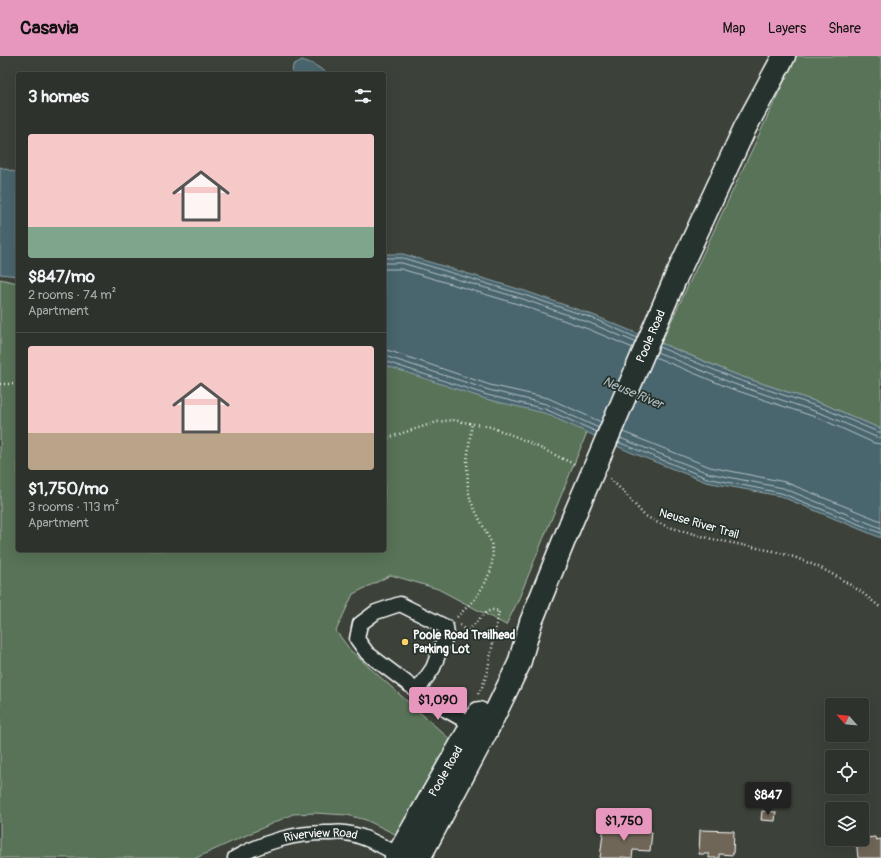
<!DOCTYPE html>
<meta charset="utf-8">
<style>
body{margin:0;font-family:Pangolin,sans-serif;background:#353a34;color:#f1f3f6;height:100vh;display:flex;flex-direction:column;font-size:15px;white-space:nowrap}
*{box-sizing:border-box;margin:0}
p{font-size:13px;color:#a7aaa9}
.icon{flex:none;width:22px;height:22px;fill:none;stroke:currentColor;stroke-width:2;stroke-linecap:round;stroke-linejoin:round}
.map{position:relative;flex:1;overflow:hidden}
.panel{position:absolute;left:16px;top:16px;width:370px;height:480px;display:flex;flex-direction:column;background:#2d322c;border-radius:4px;box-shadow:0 4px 16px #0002,0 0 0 1px #484d48}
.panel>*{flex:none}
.needle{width:26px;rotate:297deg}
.tools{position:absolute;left:825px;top:642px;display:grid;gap:8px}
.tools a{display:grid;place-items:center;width:44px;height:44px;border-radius:4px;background:#2d322c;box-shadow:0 4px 16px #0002,0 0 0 1px #484d48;font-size:20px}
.price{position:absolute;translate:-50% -34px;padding:0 9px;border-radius:4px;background:#e797bd;color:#111;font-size:13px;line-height:26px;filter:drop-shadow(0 1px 2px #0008)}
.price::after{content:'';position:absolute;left:50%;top:24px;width:12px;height:9px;margin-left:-6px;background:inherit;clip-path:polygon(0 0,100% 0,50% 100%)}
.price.active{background:#222;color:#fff}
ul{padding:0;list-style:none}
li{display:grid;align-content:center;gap:8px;height:212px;padding:0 12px}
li+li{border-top:1px solid #484d48}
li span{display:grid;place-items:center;height:124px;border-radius:4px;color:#555}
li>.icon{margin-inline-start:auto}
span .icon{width:72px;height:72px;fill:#fffc;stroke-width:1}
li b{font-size:17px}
h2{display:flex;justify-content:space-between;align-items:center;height:48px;padding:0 12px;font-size:17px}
header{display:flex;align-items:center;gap:24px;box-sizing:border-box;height:56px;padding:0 20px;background:#e797bd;color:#111}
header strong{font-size:19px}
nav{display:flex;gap:22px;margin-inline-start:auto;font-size:14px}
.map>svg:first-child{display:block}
.green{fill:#597359;stroke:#acb9ac}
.water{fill:#48656e;stroke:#91a3a8}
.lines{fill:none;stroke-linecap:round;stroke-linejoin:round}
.shore{stroke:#b6c1c5;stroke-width:1}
.building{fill:#706659;stroke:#fff}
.street-casing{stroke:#fff;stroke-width:17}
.primary-casing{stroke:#fff;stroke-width:25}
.path{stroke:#fff;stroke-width:2.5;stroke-dasharray:1 3;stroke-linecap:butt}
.street{stroke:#26332d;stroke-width:14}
.primary{stroke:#26332d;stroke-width:22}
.primary-bridge-casing{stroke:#fff;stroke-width:25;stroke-linecap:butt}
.primary-bridge{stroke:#26332d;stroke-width:22}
.poi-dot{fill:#ffd166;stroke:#26332d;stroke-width:1.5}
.labels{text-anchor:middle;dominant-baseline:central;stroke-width:3.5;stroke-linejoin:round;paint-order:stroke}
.street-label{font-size:12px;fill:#fff;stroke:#26332d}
.poi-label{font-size:12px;font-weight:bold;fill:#fff;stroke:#26332d;text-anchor:start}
.water-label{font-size:13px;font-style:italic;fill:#adbabe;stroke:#26332d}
</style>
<header>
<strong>Casavia</strong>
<nav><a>Map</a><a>Layers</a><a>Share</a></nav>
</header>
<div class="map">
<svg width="881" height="802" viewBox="0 0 881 802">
<rect width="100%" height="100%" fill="#3c423a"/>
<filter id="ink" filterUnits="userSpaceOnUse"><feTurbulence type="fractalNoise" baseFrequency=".025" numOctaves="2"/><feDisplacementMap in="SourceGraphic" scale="8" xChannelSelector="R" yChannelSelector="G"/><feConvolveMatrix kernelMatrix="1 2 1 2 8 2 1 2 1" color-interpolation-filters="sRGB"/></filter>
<g filter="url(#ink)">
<path class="green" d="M796,0H881V373L826,349L737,319L661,287Z
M0,223L18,227V494H384V286L590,369L517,547L506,569L438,533L391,519L353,538L336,575L351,595L453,686L397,779L366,764L347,759L315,757L293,758L196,802H0Z"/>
<path class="water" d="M302,4L313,8L329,18H292L293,9Z
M0,111L18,117V220L0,218Z
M384,198H403L525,235L593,259L737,319L826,349L881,373V482L780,440L706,426L630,396L544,357L486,343L384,309Z"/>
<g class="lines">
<path class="shore" d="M384,202H403L524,239L592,262L637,282
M384,207H402L523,243L590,267L635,286
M384,213H401L521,249L588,273L633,292
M659,291L736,323L825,353L878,376H881
M384,294L390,295L490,329L548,342L601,366
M657,296L734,328L823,358L876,381L881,382
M384,300L388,301L489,334L546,348L599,372
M655,301L732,333L821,363L874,387L881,388
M384,305L487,339L545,353L597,376
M623,376L710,411L785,426L881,465
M620,382L708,417L783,432L881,472
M618,386L707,422L781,437L881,477"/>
</g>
<path class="building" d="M762,755L776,756L775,765L761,764Z
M604,769L616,770V772L652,776L650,795L633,794L632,802L621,801V802H600Z
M700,774L734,775L733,799L719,798V802H709V798H699Z
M875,781L876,784L881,783V802H858L856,783H861V785L865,784V782Z"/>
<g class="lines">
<defs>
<g id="street">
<path d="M418,636L422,628L433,612L441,591L447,579L446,571L400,548L376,556L360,568L357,583L367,597L432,646L473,669"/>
<path id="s1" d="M235,802C263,786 297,776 330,777C335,777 340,776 345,777C365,779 387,793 405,802"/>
</g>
<g id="primary">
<path d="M675,223L745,72L784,0"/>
<path id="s2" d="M396,802L479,657"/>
<path d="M419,802L486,676L519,608L531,566L571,467"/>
</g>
</defs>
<use href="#street" class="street-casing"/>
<use href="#primary" class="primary-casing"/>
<path class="path" d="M0,328H18
M384,382H387L437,366L453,364L491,371L517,381L576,409
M610,423L622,434L644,459L656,466L669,471L712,483L773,495L794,501L821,512L841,523L860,535L881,552
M457,561L475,543L485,527L491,514L493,498L491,486L471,446L468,433L467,405L472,367
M460,569L467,576L486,556L493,554L499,555L487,618L482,631L478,638"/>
<use href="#street" class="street"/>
<use href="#primary" class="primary"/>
<defs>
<g id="primary-bridge">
<path id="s3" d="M571,467L675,223"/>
</g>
</defs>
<use href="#primary-bridge" class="primary-bridge-casing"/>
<use href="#primary-bridge" class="primary-bridge"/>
</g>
</g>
<circle class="poi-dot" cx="405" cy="586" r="4"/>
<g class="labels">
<g class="street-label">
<text stroke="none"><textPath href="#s3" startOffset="203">Poole Road</textPath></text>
<text transform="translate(699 468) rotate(16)">Neuse River Trail</text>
<text stroke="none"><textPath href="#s2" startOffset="100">Poole Road</textPath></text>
<text stroke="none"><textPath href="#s1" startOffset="90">Riverview Road</textPath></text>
</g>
<g class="poi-label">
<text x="413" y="579">Poole Road Trailhead<tspan x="413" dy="14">Parking Lot</tspan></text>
</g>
<g class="water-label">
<text transform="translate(633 337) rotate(23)">Neuse River</text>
</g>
</g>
</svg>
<div class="tools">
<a><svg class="needle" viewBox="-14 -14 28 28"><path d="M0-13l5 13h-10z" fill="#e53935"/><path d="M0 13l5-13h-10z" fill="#a7aaa9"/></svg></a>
<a><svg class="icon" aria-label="locate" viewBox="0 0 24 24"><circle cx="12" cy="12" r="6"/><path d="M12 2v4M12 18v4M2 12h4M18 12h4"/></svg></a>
<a><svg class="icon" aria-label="layers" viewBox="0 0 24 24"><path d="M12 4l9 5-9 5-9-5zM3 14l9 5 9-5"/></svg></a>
</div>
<b class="price" style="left:438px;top:665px">$1,090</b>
<b class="price active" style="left:768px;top:760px">$847</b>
<b class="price" style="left:624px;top:786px">$1,750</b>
<section class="panel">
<h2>3 homes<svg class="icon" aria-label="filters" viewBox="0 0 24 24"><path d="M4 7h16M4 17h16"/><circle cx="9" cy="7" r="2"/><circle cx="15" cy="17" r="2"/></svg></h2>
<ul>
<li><span style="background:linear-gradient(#f6c9c9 75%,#7fa58c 0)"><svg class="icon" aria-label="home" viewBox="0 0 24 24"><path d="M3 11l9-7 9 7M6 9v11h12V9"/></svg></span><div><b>$847/mo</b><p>2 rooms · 74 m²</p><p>Apartment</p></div></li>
<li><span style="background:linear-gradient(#f6c9c9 70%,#b9a48a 0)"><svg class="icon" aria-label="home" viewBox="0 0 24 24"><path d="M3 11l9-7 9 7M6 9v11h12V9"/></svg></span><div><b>$1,750/mo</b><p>3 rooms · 113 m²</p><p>Apartment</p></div></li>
</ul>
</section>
</div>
